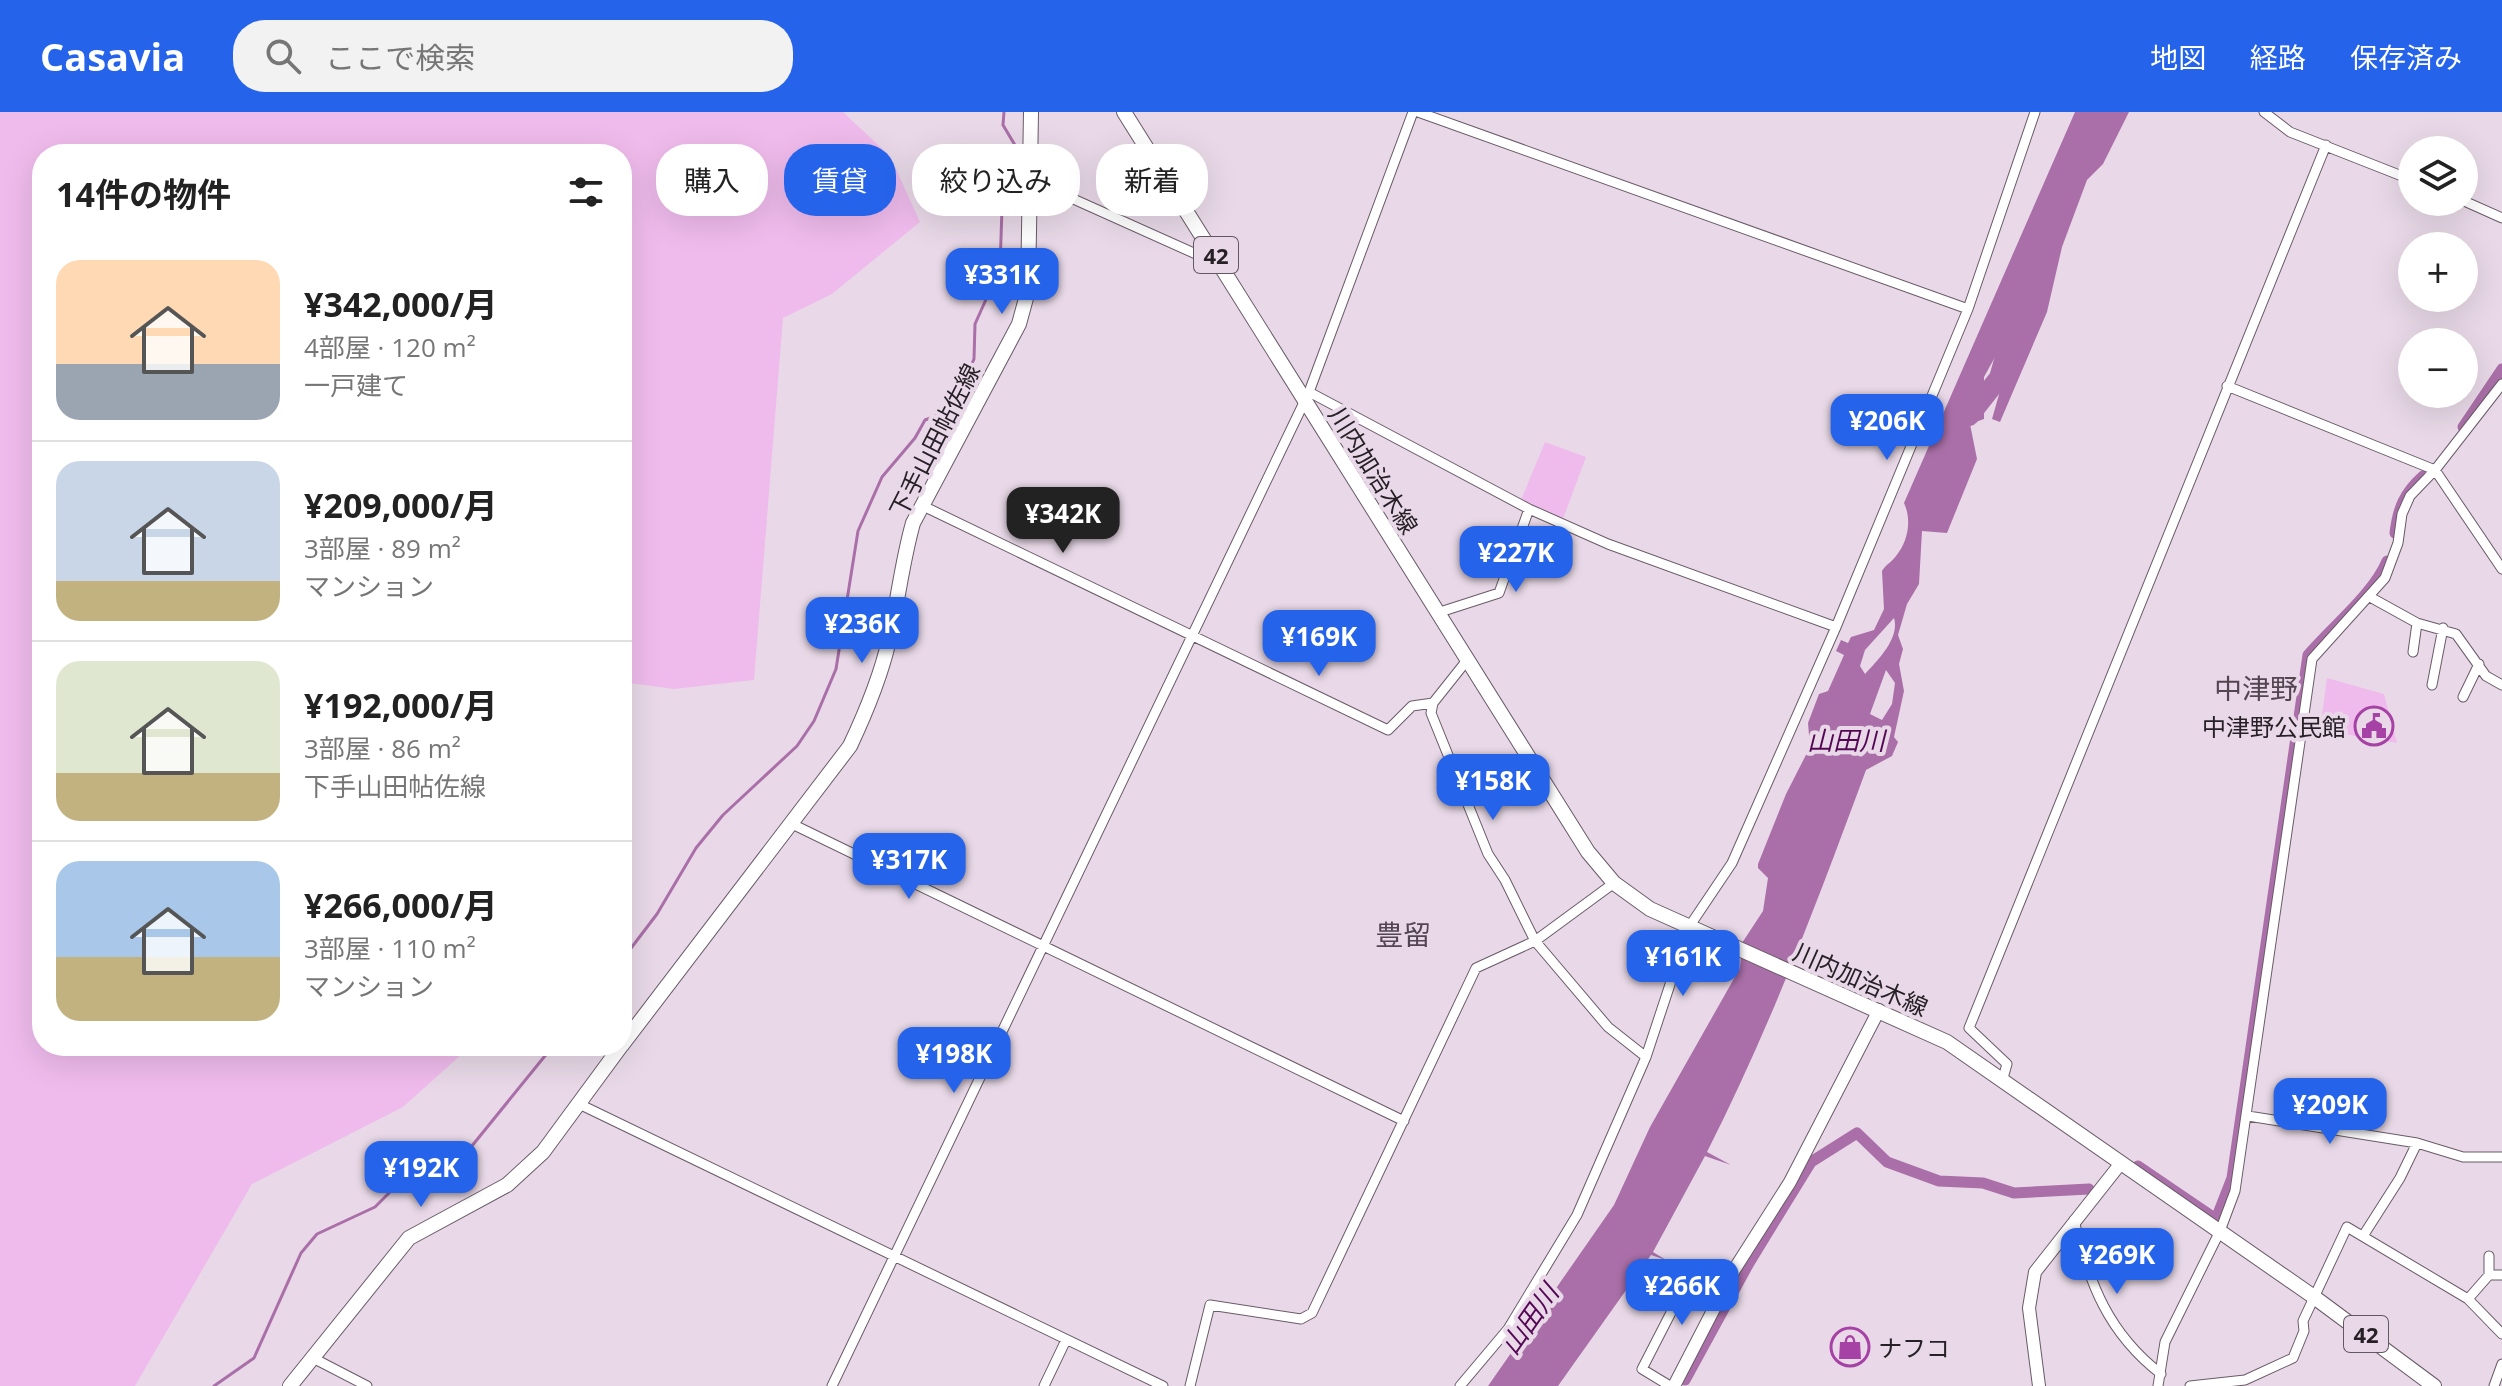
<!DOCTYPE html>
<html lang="ja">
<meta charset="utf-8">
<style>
body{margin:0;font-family:"Open Sans","Noto Sans JP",sans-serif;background:#f2f2f2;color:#222;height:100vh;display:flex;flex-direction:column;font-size:30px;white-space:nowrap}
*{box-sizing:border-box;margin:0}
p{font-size:26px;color:#767676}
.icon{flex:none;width:44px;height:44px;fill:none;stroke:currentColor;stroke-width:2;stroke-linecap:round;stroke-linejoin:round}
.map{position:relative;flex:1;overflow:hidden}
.panel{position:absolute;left:32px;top:32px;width:600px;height:912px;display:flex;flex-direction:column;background:#fff;border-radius:32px;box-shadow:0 8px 32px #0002}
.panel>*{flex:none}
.hud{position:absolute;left:656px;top:32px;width:760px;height:72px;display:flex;gap:16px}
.tools{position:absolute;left:2398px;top:24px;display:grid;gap:16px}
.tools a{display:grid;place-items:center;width:80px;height:80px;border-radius:50%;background:#fff;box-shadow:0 8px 32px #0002;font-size:40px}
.price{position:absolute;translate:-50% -68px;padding:0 18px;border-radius:16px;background:#2563eb;color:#fff;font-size:26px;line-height:52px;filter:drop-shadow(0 2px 4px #0008)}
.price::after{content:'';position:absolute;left:50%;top:48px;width:24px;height:18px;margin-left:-12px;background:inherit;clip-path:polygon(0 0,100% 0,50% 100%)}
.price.on{background:#222;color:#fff}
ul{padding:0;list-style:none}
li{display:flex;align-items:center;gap:24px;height:200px;padding:0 24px}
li+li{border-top:2px solid #e0e0e0}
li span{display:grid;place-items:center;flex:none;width:224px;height:160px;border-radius:24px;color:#555}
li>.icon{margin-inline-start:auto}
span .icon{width:96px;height:96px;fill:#fffc;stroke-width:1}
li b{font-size:34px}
h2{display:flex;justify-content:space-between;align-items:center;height:96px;padding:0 24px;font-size:34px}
.tag{padding:0 28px;border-radius:32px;background:#fff;box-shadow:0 8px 32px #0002;font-size:28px;line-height:72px}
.tag.on{background:#2563eb;color:#fff}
header{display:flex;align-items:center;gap:48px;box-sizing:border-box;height:112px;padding:0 40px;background:#2563eb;color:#fff}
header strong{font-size:38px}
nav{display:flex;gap:44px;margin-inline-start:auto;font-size:28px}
.search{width:560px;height:72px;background:#f2f2f2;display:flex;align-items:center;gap:20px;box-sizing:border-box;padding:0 28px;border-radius:32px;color:#767676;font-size:30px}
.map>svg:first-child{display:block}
.green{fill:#efbbec}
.water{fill:#aa6fa8;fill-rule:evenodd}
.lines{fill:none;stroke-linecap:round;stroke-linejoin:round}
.stream{stroke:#aa6fa8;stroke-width:3}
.canal{stroke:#aa6fa8;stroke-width:11}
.river{stroke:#aa6fa8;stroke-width:20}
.minor-casing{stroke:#695b68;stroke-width:11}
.tertiary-casing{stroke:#695b68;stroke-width:14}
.secondary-casing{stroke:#695b68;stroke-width:16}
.primary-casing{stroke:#695b68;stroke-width:16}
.minor{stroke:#fff;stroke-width:9}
.tertiary{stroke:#fff;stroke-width:12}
.secondary{stroke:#fff;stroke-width:14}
.primary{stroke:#fff;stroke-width:14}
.labels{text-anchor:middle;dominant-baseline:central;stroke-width:8;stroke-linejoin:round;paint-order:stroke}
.shield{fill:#e9d9e8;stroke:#615861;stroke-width:2}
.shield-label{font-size:22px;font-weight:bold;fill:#272127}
.street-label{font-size:24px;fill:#272127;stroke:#e9d9e8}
.poi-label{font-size:24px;fill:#272127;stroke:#e9d9e8;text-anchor:end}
.water-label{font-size:26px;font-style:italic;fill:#540755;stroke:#e9d9e8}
.quarter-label{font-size:28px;fill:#534552;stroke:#e9d9e8}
</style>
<header>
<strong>Casavia</strong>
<div class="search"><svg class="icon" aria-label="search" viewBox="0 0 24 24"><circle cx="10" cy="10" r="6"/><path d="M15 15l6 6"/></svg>ここで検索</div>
<nav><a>地図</a><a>経路</a><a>保存済み</a></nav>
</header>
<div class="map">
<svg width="2502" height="1274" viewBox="0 0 2502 1274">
<rect width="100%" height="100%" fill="#e9d9e8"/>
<path class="green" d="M0,0H843L890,44L920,110L832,182L783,206L754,568L674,577L622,570V42H42V934H471L403,995L252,1072L135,1274H0Z
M1545,330L1586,345L1563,407L1521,388Z
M2327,566L2384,582L2397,631L2320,618Z"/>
<path class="water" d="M2075,0H2129L2103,52L2087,68L2062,135L2047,200L2000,310L1992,307L2018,216L2016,207L1984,265V307L1970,312L1977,347L1947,421L1922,419L1919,472L1907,492L1898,523L1903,537L1899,552L1904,579L1894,625L1898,630L1892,644L1866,658C1818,788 1770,916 1707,1040L1731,1053L1705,1044L1653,1140L1666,1148L1651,1143L1558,1274H1488L1614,1093L1650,1015L1740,856L1742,831L1763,799L1768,766L1758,756V752L1786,682L1810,635L1808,611L1819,582L1828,579L1844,543L1836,539L1841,528L1848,531L1851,525L1874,518L1884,497L1882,459C1886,452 1891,451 1896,444C1908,430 1912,408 1904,391ZM1894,506C1900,526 1878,548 1865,562L1860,554L1865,538ZM1886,558L1895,571L1892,592L1882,608L1870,602Z"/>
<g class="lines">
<path class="stream" d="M622,848L657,802L696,736L723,703L797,634L814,609L836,557L858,419L882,365L915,326L925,308L941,302L963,272L974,247L975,212L1000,156L1003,67L1014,56L1019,40L1003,13L1004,0
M214,1274L254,1246L301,1141L317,1122L375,1095L410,1060L467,1040L553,934"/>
<path class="canal" d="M2463,315L2502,257
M2395,421C2398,396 2404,381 2423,364
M2138,1054L2216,1107L2232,1066L2308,543C2332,515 2374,481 2387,449
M1685,1268L1749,1151L1811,1050L1857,1021L1887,1050L1939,1069L1983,1071L2014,1081L2089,1077"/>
<path class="river" d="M1969,304L1999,266L2023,182"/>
<defs>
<path id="minor" d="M1418,0L1968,197
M2264,0L2290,20L2412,68
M1031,68L1216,151
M2464,89L2502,106
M2227,274L2435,358L2502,457
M1309,280L1529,397L1608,432L1836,515
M921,393L1388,618L1412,594L1433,591
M2370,485L2417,511L2456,522L2486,564L2502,573
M1437,501L1499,481L1529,397
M2413,540L2417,511
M1468,547L1433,591L1431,601L1488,742L1505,768L1535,829L1608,915L1646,945
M2432,573L2443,516
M2463,585L2479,552
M790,711L1404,1009
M2003,966L2007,952L1969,916L2326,33
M577,991L1163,1274
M2248,1004L2417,1031L2463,1045H2502
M2074,1108C2089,1171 2108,1221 2161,1262
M2363,1124L2400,1066L2417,1031
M2489,1144V1163
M2468,1187L2489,1163H2502
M311,1245L367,1274
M832,1274L1309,280L1413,0
M1044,1274L1066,1228
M1190,1274L1210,1193L1301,1207L1312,1201L1476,856L1535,829L1614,771
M1460,1274L1508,1217L1577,1103L1646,945L1689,815L1732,751L1836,515L1968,197L2035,0
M1670,1274L1642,1257L1680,1183L1674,1177
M2158,1274L2165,1230L2220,1119L2235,1079L2312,547L2385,466L2398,431L2402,402L2410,384L2435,358L2502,272
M2190,1274L2245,1268L2293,1246L2304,1219L2303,1209L2347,1115L2468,1187L2502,1222
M2494,1274L2502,1252"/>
<path id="tertiary" d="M1674,1274L1734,1158L1790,1070L1879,898
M2039,1274L2029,1196L2035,1160L2121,1051"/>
<path id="secondary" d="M622,933L850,634C866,600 881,564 889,528C898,489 902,450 913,411L1019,212L1028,179L1031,0
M290,1274L409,1126L507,1073L543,1040L621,934"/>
<path id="primary" d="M1124,0L1588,740L1614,771L1650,797L1947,930L2314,1185L2434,1274"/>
</defs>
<use href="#minor" class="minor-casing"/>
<use href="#tertiary" class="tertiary-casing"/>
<use href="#secondary" class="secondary-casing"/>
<use href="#primary" class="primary-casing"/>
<use href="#minor" class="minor"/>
<use href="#tertiary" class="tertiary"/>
<use href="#secondary" class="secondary"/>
<use href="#primary" class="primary"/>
</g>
<defs>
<symbol id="civic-ring" viewBox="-11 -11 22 22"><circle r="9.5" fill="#e9d9e8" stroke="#a641a5" stroke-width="1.5"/><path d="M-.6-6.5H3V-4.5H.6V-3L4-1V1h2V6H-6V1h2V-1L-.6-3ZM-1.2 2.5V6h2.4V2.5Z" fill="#a641a5"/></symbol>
<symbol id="shop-ring" viewBox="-11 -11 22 22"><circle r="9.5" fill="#e9d9e8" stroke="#a641a5" stroke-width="1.5"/><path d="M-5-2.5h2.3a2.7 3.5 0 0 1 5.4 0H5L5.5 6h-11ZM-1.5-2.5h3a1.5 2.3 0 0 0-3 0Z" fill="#a641a5"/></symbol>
</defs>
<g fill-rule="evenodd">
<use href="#civic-ring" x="2352" y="592" width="44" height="44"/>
<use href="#shop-ring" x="1828" y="1213" width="44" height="44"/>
</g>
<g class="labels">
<g class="shield">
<rect x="1194" y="125" width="44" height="36" rx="6"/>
<rect x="2344" y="1204" width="44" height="36" rx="6"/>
</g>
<g class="shield-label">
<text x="1216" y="143">42</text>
<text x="2366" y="1222">42</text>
</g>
<g class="street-label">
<text transform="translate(934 328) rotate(-63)">下手山田帖佐線</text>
<text transform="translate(1374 358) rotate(58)">川内加治木線</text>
<text transform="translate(1861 867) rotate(24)">川内加治木線</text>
</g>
<g class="poi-label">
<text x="2346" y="614">中津野公民館</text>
<text x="1878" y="1235" text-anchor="start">ナフコ</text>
</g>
<g class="water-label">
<text x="1846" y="628">山田川</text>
<text transform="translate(1529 1207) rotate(-55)">山田川</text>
</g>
<g class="quarter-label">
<text x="2256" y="576">中津野</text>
<text x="1403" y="822">豊留</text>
</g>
</g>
</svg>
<div class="tools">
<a><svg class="icon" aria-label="layers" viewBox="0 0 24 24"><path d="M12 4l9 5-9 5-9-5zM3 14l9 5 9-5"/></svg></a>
<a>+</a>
<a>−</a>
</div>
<b class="price" style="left:1002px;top:204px">¥331K</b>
<b class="price" style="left:1887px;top:350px">¥206K</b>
<b class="price on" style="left:1063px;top:443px">¥342K</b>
<b class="price" style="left:1516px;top:482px">¥227K</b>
<b class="price" style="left:862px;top:553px">¥236K</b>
<b class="price" style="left:1319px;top:566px">¥169K</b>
<b class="price" style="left:1493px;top:710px">¥158K</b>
<b class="price" style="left:909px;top:789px">¥317K</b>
<b class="price" style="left:1683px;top:886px">¥161K</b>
<b class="price" style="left:954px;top:983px">¥198K</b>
<b class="price" style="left:2330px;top:1034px">¥209K</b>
<b class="price" style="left:421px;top:1097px">¥192K</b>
<b class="price" style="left:2117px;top:1184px">¥269K</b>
<b class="price" style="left:1682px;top:1215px">¥266K</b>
<div class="hud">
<a class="tag">購入</a>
<a class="tag on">賃貸</a>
<a class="tag">絞り込み</a>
<a class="tag">新着</a>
</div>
<section class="panel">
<h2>14件の物件<svg class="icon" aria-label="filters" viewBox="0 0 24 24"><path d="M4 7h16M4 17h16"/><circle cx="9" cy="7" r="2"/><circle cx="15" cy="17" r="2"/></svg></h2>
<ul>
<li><span style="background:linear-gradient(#ffd9b3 65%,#9aa5b1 0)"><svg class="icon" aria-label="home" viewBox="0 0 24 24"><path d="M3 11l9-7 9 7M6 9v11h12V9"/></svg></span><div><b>¥342,000/月</b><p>4部屋 · 120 m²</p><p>一戸建て</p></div></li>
<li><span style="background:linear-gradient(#c9d6e8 75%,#c2b280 0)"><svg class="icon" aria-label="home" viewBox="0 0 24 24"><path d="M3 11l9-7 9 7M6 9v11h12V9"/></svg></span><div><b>¥209,000/月</b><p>3部屋 · 89 m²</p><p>マンション</p></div></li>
<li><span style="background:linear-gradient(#dfe7d0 70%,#c2b280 0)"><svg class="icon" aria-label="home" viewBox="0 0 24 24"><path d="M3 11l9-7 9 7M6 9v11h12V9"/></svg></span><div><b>¥192,000/月</b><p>3部屋 · 86 m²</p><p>下手山田帖佐線</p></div></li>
<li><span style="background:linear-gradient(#a9c7e8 60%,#c2b280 0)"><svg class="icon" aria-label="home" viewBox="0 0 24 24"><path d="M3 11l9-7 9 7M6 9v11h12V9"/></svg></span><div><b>¥266,000/月</b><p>3部屋 · 110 m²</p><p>マンション</p></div></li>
</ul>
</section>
</div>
